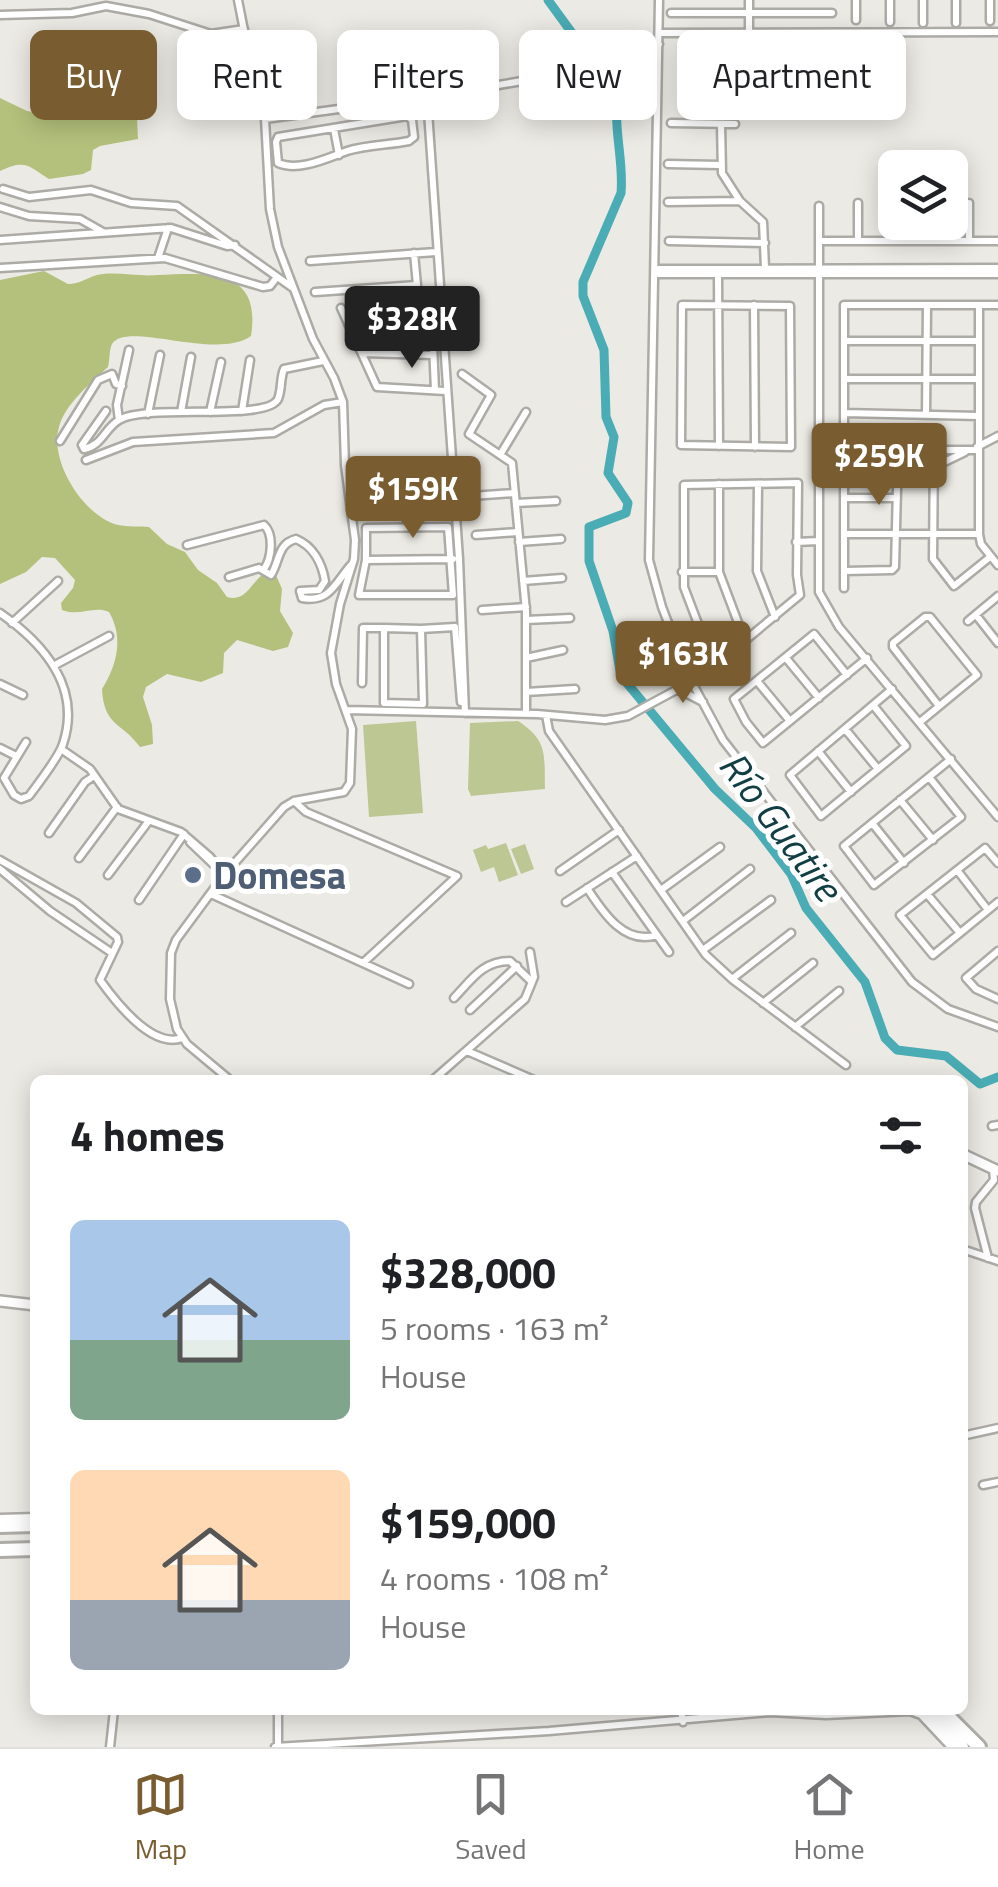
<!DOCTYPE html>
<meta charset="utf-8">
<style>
body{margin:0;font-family:"Titillium Web",sans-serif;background:#f2f2f2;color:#202124;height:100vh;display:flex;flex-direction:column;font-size:38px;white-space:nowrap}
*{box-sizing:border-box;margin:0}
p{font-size:32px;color:#757577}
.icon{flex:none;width:55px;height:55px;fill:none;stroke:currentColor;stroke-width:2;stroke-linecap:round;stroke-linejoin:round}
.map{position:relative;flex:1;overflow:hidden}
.sheet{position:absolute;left:30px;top:1075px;width:938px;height:640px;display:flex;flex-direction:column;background:#fff;border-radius:15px;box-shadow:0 5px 25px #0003}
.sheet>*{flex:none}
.hud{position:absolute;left:30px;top:30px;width:940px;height:90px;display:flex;gap:20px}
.tools{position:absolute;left:878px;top:150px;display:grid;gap:20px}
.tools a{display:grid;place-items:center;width:90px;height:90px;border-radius:15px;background:#fff;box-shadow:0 5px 25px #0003;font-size:50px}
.price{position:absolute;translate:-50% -85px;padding:0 22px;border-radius:10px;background:#795d30;color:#fff;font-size:32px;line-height:65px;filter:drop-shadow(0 2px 5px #0008)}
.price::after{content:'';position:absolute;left:50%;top:60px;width:30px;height:22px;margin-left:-15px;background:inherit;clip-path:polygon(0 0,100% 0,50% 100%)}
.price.active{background:#222;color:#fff}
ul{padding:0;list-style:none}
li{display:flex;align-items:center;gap:30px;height:250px;padding:0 40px}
li span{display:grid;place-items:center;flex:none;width:280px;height:200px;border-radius:15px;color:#555}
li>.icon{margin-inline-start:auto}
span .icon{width:120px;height:120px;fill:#fffc;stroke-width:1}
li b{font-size:42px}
h2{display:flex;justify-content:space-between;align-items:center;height:120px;padding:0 40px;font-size:42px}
.pill{padding:0 35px;border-radius:15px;background:#fff;box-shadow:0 5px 25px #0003;font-size:35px;line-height:90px}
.pill.active{background:#795d30;color:#fff}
.tab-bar{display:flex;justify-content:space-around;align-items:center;height:140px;border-top:2px solid #e0e0e0;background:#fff;font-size:28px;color:#757577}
.tab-bar a{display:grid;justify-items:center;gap:5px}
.tab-bar .active{color:#795d30}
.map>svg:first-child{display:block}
.green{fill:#bdc794}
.forest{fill:#b4c17c}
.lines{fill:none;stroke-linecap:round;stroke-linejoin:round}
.river{stroke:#4aacb4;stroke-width:9}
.street-casing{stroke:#adaba6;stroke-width:11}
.secondary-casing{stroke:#adaba6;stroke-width:14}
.highway-casing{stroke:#adaba6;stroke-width:18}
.street{stroke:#fff;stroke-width:6}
.secondary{stroke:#fff;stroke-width:9}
.highway{stroke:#fff;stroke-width:12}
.service-dot{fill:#5c6f8a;stroke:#fff;stroke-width:4}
.labels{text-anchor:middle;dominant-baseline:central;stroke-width:10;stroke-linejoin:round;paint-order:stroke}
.service-label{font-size:38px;font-weight:bold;fill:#4e5e75;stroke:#fff;text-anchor:start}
.water-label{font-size:40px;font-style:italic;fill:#103e42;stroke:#fff}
</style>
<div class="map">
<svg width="998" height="1747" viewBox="0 0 998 1747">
<rect width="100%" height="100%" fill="#eceae4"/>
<path class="green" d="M416,721L423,813L369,817L363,725Z
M518,721C549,741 544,756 545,789L471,796L468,789L470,723Z
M506,843L518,875L499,882L494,867L481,872L473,850L486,845L488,849Z
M525,844L534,869L521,874L511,849Z"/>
<path class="forest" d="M85,79L129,106L137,118L138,139L100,146L93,150L91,170L83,174L49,179C28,166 26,159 0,171V98L27,111L40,113Z
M44,271L68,284C80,284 86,278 97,275C118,271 137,277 158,275C207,273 262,267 251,336C216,361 126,320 112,344C109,350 110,360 108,367C91,383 65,404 59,427C49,461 83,516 118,525C128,527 139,526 149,527L167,544L185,552L198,570L217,583L227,597C245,602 250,585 262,575H276L282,589L280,611L293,633L288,647L273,651L237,640L224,653L223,673L201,682L167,674L146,687L143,697L152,725L153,744L140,747C122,722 104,727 102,689C117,665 124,638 109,612C94,605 79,617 62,610L61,603L73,588L75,580L55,558L42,557L26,572L0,584V280Z"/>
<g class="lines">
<path class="river" d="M548,0L618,96C613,131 624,160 621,193L583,282V296L604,350L606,417L614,437L608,473L628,503L626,513L589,527V561L613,631L621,676L715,789L756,828L791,874L806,908L865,982L885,1038L897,1050L946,1056L980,1084L998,1077"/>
<defs>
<path id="street" d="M659,0L649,560L662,607L688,675L723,740L912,982L948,1009L998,1027
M749,0V34
M856,0V20
M890,0V22
M923,0V23
M956,0V23
M671,13H832
M0,15L72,13L106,6L149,14L211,34L244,29
M990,21V0
M659,33L998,32
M427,97L459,559L465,713
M407,116L412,120L414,137L409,141C389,145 366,145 347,151C327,158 299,172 278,163L276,142L278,137Z
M265,119L427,97L588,70L634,47L659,44
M671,123L735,124
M721,124L722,173L740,201L763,222L765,268
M334,129L339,155
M668,164L720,165
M3,189L29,197L91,190L131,203L177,206L293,288
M668,202L740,201
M894,204V241
M819,206V592L839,627L998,817
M0,207L29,216L80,219L103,232
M0,240L171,228L227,246L235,245
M669,241L765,243
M820,241H998
M858,241V203
M930,241V222
M969,241V203
M158,258L168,228
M310,261L436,252
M0,268L165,258L263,287L270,286L277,277
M655,269L998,268
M655,274H998
M718,274L719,446
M315,292L417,285L414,253
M682,305L790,306L791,447L681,445Z
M754,305L755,447
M979,305V534L981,544L998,565
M341,308L377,387L445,391
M348,324L432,322L435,390
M844,341H979
M362,353L433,355
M462,374L491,395L469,434L512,463L526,611V714
M844,379H979
M106,411L82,445L84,449C103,445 104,429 119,420C147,403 267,422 278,399C282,390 280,378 284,369L323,361
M242,411L250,360
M181,412L191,357
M210,412L221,362
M844,413L979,416
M148,414L160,355
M926,415L927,305
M119,420L117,405L129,350
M818,432H844
M60,441L98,380L112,374L116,384L122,386
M977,447L998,436
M844,450H978
M934,450L933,559L954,586L990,557
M500,455L526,412
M86,460L133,442L274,433L324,405L343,402
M934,467L965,452
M798,483L797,575L800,595L719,662L711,658L684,587V485Z
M719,484V572L745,641
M758,484L757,571L775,617
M471,496L515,493
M844,498H897
M516,503L556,501
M448,527L453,595H359L366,560V528Z
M844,534H979
M476,535L518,532
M519,542L561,539
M796,542L818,541
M187,545L264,525C274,534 272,558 264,569
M366,560L453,559
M845,571L892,570L895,567L898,450
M682,572H719
M229,577L259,568L271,575C280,561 277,544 296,539C313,546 322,563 325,581L319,590L300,591L302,598C330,603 335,583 351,565
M523,581L562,578
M844,588V305H997
M482,610L526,607
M0,613C43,643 82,687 63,744C59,757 38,784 29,796L21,799L14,795L4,778L26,742
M976,615L998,643
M526,620L570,618
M968,621L998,596
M12,623L58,581
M384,628L421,629
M526,658L563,650
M786,658L819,698
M55,665L109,636
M847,675L814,634L734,699L746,722L763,743L867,658
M757,681L790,721
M362,683L363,628H384V703L423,704L421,629L455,627L461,702
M0,684L23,695
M678,689L703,702
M526,692L575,689
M873,705L906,746L821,816L790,775L892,689
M346,710L537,714L605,720L628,716L678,689L688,675
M546,715L549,731L706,955L732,979L846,1065
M920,722L977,675L930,617H925L893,643V647L939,706
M845,729L878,769
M0,748L16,756
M61,749L90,769L118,809L181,832L210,857L224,875
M818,751L851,792
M929,777L961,817L874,885L844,846L951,759
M900,800L933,840
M294,801L306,812L457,876L363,963
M872,823L904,863
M49,833L85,782L94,776
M190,842L213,864
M79,858L117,807
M0,860L76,903L117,937L118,942L100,980C115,1001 152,1049 182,1038
M998,863L985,848L900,915L933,955L998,902
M0,869L50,911L112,953
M957,870L988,910
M560,871L619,830
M612,872L669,952
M108,875L148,822
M587,888C602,911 624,946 657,935
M661,890L720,847
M211,894L409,984
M927,894L960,933
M139,900L184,834
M566,902L637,856
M683,921L750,869
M703,950L771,900
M998,951L966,978L976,989L998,999
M732,979L791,933
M454,998C472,979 483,961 510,961L532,982
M763,1003L813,963
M470,1010L517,966
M795,1027L839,991
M467,1051L534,1080
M230,1080L187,1044L177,1029L170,999L171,953L176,940L224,875L284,807L294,801L344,792L350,783L352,729L336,684L331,653L340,604L354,559L355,540L345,465L343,402L334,378L313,339L278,247L270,209L265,119L259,107L238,0
M433,1080L525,999L534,977L530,952
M992,1126L998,1125
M962,1249L998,1261
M988,1258L975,1208L976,1202L994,1180L993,1169
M962,1436L998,1428
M983,1485L998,1482
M0,1518L35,1517
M278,1710V1747
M681,1710L683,1722
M920,1714L951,1747
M110,1747L114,1710
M275,1747L549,1731L770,1712L826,1715L910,1711L921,1715"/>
<path id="secondary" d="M962,1154L998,1171
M0,1301L35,1305"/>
<path id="highway" d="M0,1526L35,1525
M0,1550L35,1549
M925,1710L962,1747
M942,1710L979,1747"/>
</defs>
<use href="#street" class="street-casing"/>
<use href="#secondary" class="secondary-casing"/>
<use href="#highway" class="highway-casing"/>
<use href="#street" class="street"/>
<use href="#secondary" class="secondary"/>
<use href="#highway" class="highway"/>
</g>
<circle class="service-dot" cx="193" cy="875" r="10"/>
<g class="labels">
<g class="service-label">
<text x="213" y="875">Domesa</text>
</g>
<g class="water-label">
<text transform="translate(781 826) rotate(53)">Río Guatire</text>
</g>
</g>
</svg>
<div class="tools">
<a><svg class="icon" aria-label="layers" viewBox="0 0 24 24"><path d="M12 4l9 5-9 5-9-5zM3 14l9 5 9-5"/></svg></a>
</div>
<b class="price active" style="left:412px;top:371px">$328K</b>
<b class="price" style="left:879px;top:508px">$259K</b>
<b class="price" style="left:413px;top:541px">$159K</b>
<b class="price" style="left:683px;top:706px">$163K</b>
<div class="hud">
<a class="pill active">Buy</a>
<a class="pill">Rent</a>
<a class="pill">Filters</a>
<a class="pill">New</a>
<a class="pill">Apartment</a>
</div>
<section class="sheet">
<h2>4 homes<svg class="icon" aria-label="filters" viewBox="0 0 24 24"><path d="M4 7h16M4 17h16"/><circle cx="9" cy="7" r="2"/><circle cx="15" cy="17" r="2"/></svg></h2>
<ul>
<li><span style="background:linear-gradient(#a9c7e8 60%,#7fa58c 0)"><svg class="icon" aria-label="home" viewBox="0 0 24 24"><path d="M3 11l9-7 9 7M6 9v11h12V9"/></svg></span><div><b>$328,000</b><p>5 rooms · 163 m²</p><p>House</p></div></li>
<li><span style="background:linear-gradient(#ffd9b3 65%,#9aa5b1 0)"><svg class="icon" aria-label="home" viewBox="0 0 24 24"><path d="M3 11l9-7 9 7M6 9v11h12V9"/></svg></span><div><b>$159,000</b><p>4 rooms · 108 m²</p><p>House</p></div></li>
</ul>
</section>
</div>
<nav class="tab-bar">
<a class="active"><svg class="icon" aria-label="map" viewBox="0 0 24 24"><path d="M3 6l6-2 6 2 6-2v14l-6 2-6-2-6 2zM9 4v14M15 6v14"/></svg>Map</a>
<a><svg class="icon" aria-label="saved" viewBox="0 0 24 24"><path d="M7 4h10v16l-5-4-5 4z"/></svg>Saved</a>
<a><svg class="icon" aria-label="home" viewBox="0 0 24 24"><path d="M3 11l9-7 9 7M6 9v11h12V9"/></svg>Home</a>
</nav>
